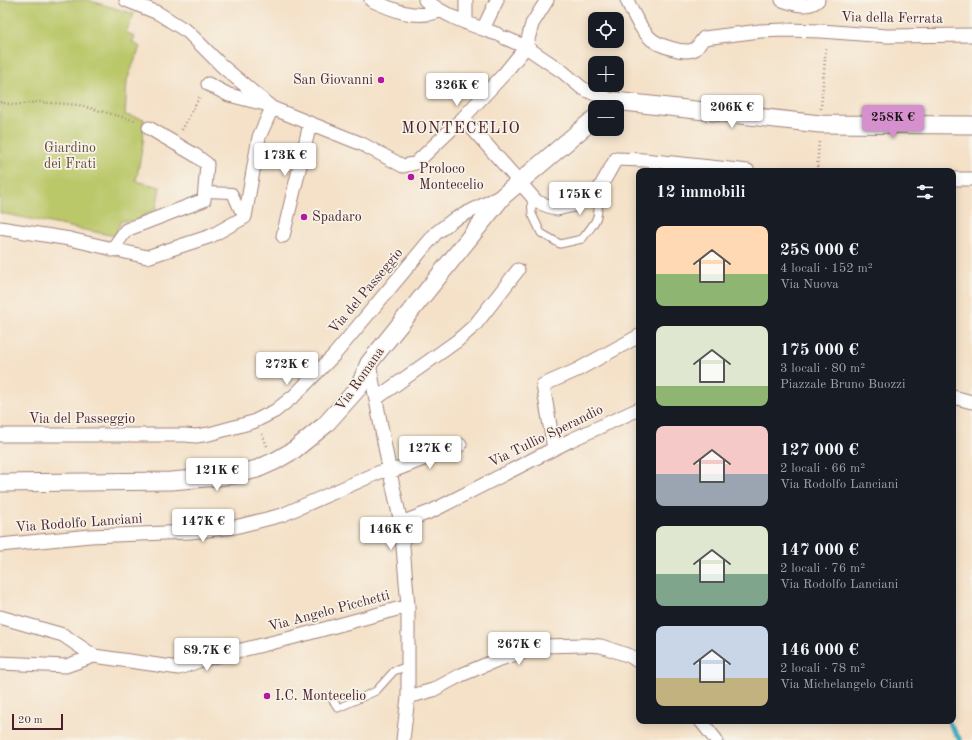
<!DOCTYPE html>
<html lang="it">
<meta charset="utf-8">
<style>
body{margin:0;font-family:"Old Standard TT",serif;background:#20242c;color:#f1f3f6;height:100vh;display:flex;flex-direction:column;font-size:15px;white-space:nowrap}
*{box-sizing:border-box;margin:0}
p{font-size:13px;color:#9ea1a6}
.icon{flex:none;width:22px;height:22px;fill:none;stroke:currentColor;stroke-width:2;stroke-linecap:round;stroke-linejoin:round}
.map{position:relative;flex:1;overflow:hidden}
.sheet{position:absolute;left:636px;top:168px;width:320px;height:556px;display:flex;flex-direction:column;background:#171b24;border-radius:8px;box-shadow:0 2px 10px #0003}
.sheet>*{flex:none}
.tools{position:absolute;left:588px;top:12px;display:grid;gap:8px}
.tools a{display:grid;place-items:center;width:36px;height:36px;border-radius:8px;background:#171b24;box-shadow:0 2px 10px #0003;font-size:20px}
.scale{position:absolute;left:12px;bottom:10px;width:51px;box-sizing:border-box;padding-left:4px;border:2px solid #4a1f2b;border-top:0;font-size:11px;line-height:14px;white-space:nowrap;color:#4a1f2b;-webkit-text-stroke:3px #f7f3e8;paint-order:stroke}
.price{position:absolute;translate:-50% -34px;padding:0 9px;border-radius:4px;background:#fff;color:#222;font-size:13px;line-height:26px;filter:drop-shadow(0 1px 2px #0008)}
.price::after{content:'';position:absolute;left:50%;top:24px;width:12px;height:9px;margin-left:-6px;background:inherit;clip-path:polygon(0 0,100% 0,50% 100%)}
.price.current{background:#d690ce;color:#111}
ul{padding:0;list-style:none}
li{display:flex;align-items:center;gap:12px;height:100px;padding:0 20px}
li span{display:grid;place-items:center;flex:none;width:112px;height:80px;border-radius:8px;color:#555}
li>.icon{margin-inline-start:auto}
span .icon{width:48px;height:48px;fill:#fffc;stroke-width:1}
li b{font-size:17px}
h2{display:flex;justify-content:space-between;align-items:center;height:48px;padding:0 20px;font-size:17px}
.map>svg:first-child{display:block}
.green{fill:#bbc86a;stroke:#82744a}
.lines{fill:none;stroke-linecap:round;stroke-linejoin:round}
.stream{stroke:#40acbf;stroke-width:5}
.service-casing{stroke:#9f807a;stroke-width:9}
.pedestrian-casing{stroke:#9f807a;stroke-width:12}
.minor-casing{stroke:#9f807a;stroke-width:15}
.tertiary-casing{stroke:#9f807a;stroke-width:19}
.path{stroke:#9f807a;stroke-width:2.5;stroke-dasharray:1 3;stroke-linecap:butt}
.service{stroke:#fff;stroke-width:7}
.pedestrian{stroke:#fff;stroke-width:10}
.minor{stroke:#fff;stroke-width:13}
.tertiary{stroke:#fff;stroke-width:17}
.poi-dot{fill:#b5179e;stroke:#f7f3e8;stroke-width:1.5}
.labels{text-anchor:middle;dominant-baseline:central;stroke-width:3.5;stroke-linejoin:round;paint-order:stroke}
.street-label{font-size:14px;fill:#4a1f2b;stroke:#f7f3e8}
.poi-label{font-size:14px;fill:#4a1f2b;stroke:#f7f3e8;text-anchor:start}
.park-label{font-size:14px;fill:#66493b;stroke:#f7f3e8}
.quarter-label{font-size:16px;letter-spacing:1px;fill:#4a1f2b;stroke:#f7f3e8}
</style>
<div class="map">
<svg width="972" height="740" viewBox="0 0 972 740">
<rect width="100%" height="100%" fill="#f7f3e8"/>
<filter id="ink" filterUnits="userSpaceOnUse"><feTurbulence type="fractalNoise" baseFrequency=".025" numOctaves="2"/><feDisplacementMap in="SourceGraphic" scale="8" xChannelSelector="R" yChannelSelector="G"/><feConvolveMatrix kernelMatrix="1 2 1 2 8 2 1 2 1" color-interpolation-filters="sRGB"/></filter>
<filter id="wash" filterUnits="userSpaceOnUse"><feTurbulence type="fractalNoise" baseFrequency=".012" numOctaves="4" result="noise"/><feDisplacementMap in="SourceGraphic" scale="16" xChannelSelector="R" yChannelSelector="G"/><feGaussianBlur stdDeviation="0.9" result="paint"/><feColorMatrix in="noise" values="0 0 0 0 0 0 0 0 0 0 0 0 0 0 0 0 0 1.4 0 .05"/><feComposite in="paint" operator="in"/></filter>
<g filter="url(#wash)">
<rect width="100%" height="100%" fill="#f4e1c8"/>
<path class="green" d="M0,0H88L134,14L126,32L135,37L132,42L140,47L127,80L125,115L144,119L143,144L136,181L160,187L156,209L135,221H121L115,236L0,213Z"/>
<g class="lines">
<path class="stream" d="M948,721L960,740"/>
</g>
</g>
<g filter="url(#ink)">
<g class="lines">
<defs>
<path id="service" d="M531,197L532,214L541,233L560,244L582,239C599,218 599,218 598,191
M330,696L338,708L376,691L394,671L408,666"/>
<path id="pedestrian" d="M205,192L232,193L239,209L246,211"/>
<path id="minor" d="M126,0L158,13L188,32L222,66L272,108L362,144L403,166L416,163L463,118L504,74L526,47L532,24L547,0
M371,0C393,10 415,20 440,11
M425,0C449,18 469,24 497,34
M627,0C632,12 640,28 649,37C656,45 685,55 695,49C698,47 701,41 704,38L760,31L785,30L821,31L887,36L972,35
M782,0C793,4 808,9 818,0
M466,23V0
M483,29L497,0
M505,38L526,47L563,72L582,88L597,95L615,101
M208,84L229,95L265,104
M463,118L537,202L557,209L574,205L598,191L616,159L644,160L748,171
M953,179H972
M0,228L70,239L147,257L211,236L245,217L259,137L272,108
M283,236L310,124
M112,250L126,230L204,200L207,164L195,155L149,128
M369,363L389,468L401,523L408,606V697L403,740
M953,397L972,402
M377,398L457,341L475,325L518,270
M0,435H185L196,436L209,434L253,422L275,411L295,395L334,355L436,233L453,220L501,196
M554,449L543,385L577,370L639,336
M390,472L460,445
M401,523L432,511L571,440L639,409
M0,545L90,536L190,532L235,527L282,515L389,468
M0,617L63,635L94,656
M0,663L66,666L94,656L179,668L205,659L295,637L408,606
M408,697L433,690L461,675L497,660L542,646L586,645L601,646L630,656L639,662
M701,721L716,740"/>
<path id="tertiary" d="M608,107L615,101L820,124L972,125
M0,483L171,481L218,477L237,474L257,469L275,461L294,450L325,425L359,387L369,363L503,196L595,118"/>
</defs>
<use href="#service" class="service-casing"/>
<use href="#pedestrian" class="pedestrian-casing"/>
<use href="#minor" class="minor-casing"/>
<use href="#tertiary" class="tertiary-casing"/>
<path class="path" d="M0,102L13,105L39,102L79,105L137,121
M821,109L826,46
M182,130L200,96
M817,171L819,140
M262,434L267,446"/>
<use href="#service" class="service"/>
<use href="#pedestrian" class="pedestrian"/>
<use href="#minor" class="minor"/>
<use href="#tertiary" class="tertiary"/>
</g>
</g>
<g class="poi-dot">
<circle cx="381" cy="80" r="4"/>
<circle cx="411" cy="177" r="4"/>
<circle cx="304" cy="217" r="4"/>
<circle cx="267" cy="696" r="4"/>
</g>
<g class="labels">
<g class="street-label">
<text transform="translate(892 18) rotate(1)">Via della Ferrata</text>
<text transform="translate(366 291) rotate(-50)">Via del Passeggio</text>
<text transform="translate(360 379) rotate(-55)">Via Romana</text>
<text x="82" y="419">Via del Passeggio</text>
<text transform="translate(546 436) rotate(-26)">Via Tullio Sperandio</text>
<text transform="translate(79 523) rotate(-4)">Via Rodolfo Lanciani</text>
<text transform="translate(329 611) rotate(-15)">Via Angelo Picchetti</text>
</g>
<g class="poi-label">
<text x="373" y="80" text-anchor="end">San Giovanni</text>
<text x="419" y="169">Proloco<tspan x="419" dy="16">Montecelio</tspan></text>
<text x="312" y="217">Spadaro</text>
<text x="275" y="696">I.C. Montecelio</text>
</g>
<g class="park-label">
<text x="70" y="148">Giardino<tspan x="70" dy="16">dei Frati</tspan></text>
</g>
<g class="quarter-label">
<text x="461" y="129">MONTECELIO</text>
</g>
</g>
</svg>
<div class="tools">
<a><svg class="icon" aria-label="locate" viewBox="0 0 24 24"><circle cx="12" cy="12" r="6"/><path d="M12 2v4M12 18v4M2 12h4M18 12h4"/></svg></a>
<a>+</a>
<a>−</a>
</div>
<div class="scale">20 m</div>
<b class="price" style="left:457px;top:107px">326K €</b>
<b class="price" style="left:732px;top:129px">206K €</b>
<b class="price current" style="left:893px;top:139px">258K €</b>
<b class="price" style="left:285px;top:177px">173K €</b>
<b class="price" style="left:580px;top:216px">175K €</b>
<b class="price" style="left:287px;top:386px">272K €</b>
<b class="price" style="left:430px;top:470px">127K €</b>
<b class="price" style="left:217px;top:492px">121K €</b>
<b class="price" style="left:203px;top:543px">147K €</b>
<b class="price" style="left:391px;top:551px">146K €</b>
<b class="price" style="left:519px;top:666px">267K €</b>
<b class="price" style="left:207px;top:672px">89.7K €</b>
<section class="sheet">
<h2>12 immobili<svg class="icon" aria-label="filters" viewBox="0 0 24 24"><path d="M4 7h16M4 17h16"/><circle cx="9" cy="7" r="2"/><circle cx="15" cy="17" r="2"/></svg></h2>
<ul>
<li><span style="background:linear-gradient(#ffd9b3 60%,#8fb573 0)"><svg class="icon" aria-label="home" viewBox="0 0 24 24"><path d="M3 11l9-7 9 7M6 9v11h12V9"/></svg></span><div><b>258 000 €</b><p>4 locali · 152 m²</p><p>Via Nuova</p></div></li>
<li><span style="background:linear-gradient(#dfe7d0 75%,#8fb573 0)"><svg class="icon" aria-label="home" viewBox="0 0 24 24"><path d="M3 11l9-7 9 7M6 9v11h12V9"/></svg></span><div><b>175 000 €</b><p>3 locali · 80 m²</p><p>Piazzale Bruno Buozzi</p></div></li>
<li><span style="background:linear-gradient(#f6c9c9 60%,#9aa5b1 0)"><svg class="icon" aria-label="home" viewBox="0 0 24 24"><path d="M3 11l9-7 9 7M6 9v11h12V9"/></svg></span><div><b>127 000 €</b><p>2 locali · 66 m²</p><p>Via Rodolfo Lanciani</p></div></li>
<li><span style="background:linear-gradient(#dfe7d0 60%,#7fa58c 0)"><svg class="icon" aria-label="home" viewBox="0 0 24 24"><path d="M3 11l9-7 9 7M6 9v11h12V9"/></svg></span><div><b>147 000 €</b><p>2 locali · 76 m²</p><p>Via Rodolfo Lanciani</p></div></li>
<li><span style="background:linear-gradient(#c9d6e8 65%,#c2b280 0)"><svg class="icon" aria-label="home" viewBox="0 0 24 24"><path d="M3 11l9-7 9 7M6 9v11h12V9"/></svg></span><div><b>146 000 €</b><p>2 locali · 78 m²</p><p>Via Michelangelo Cianti</p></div></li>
</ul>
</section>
</div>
